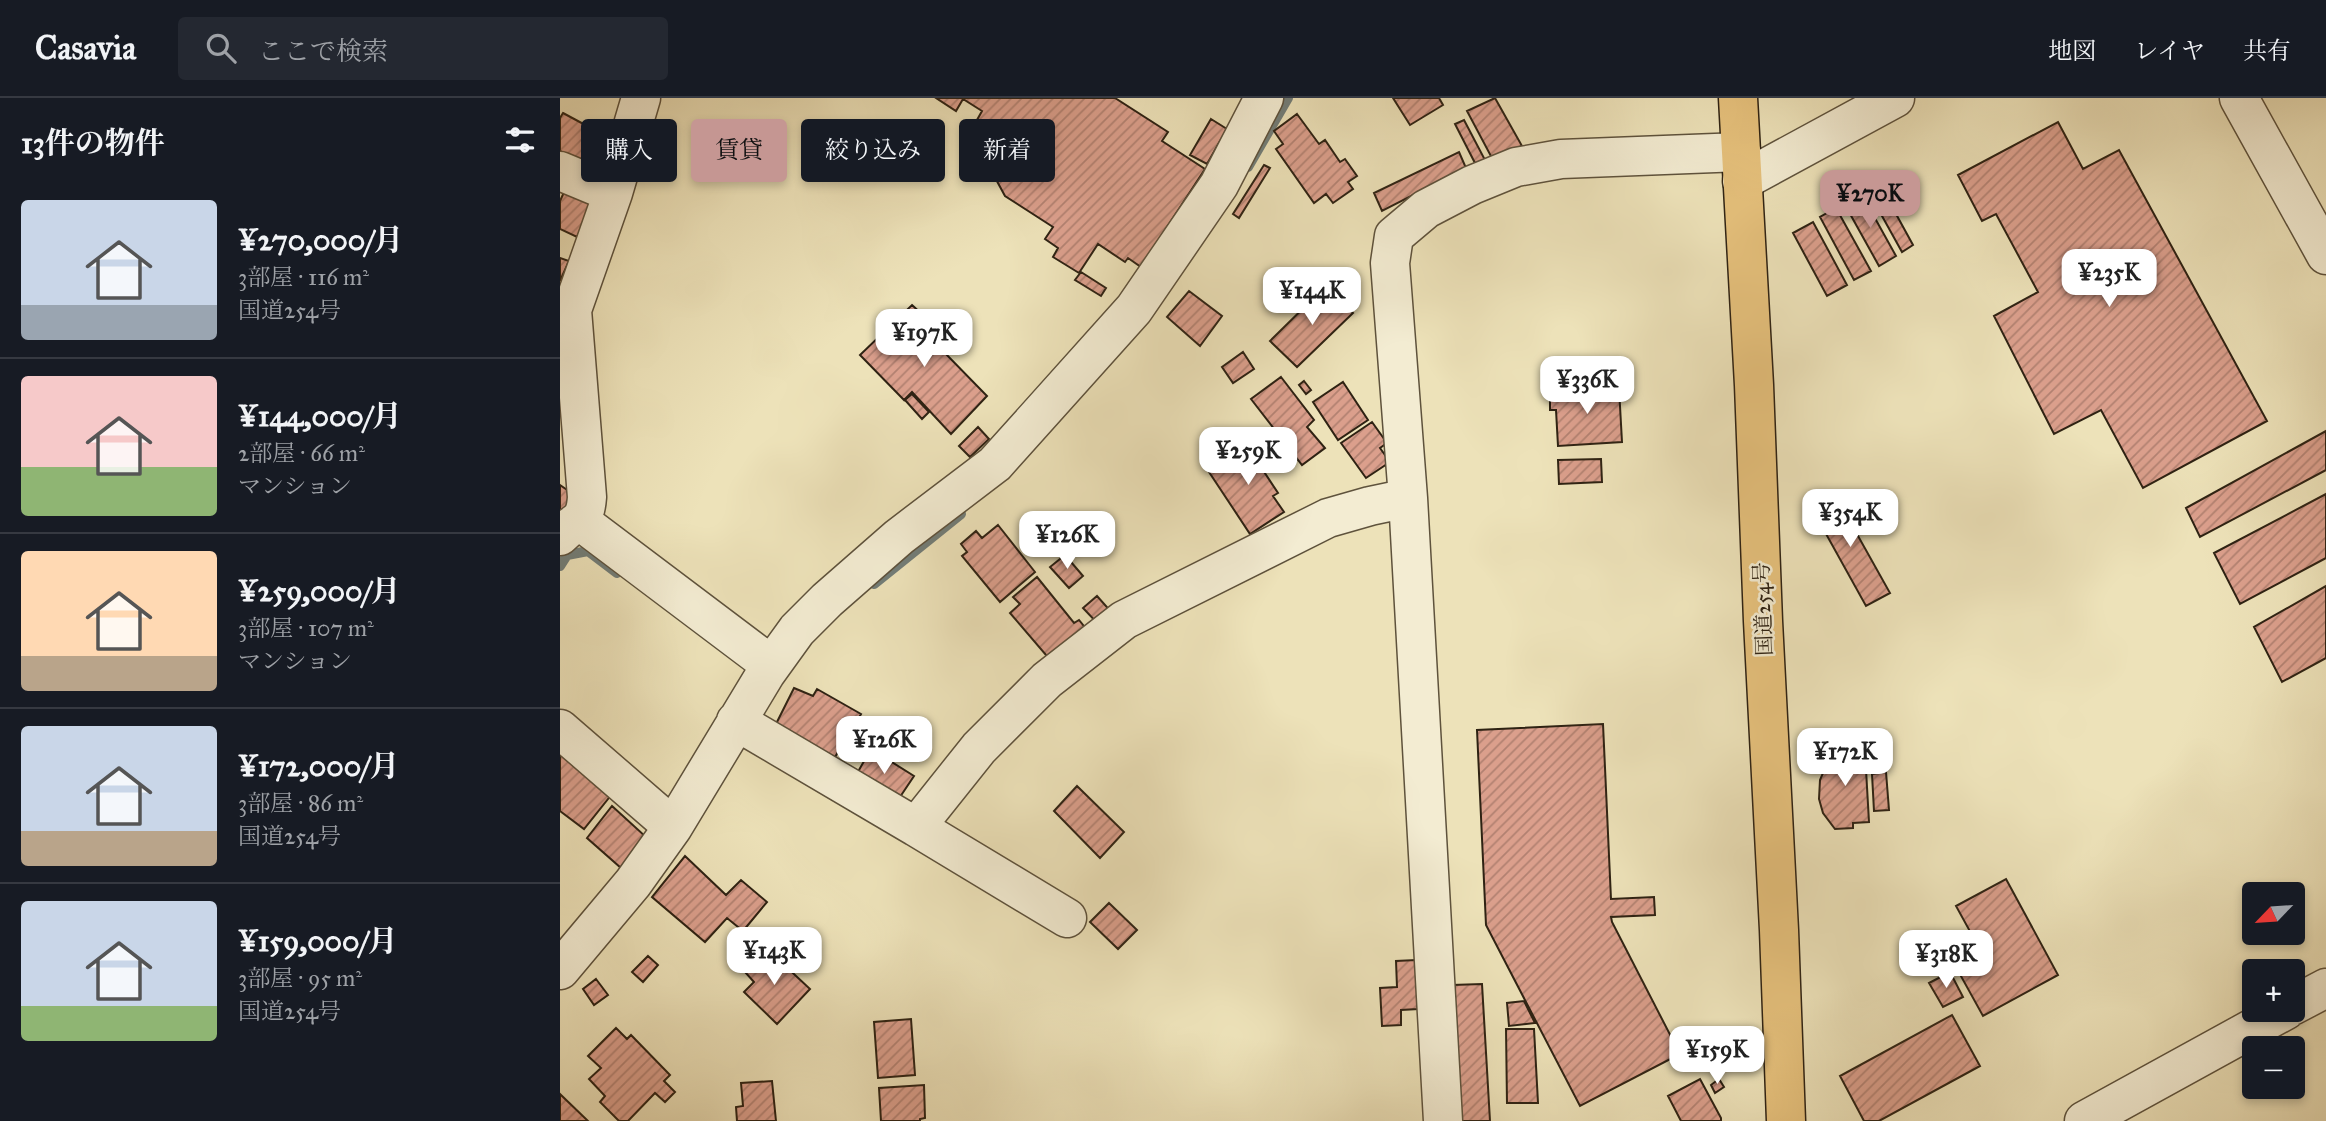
<!DOCTYPE html>
<html lang="ja">
<meta charset="utf-8">
<style>
body{margin:0;font-family:"IM FELL Great Primer","Noto Serif JP",serif;background:#242831;color:#f1f3f6;height:100vh;display:flex;flex-direction:column;font-size:26px;white-space:nowrap}
*{box-sizing:border-box;margin:0}
p{font-size:23px;color:#9ea1a6}
.icon{flex:none;width:38px;height:38px;fill:none;stroke:currentColor;stroke-width:2;stroke-linecap:round;stroke-linejoin:round}
.map{position:relative;flex:1;overflow:hidden}
.panel{display:flex;flex-direction:column;background:#171b24;width:560px}
.panel>*{flex:none}
.hud{position:absolute;left:21px;top:21px;width:665px;height:63px;display:flex;gap:14px}
.needle{width:46px;rotate:245deg}
.controls{position:absolute;left:1682px;top:784px;display:grid;gap:14px}
.controls a{display:grid;place-items:center;width:63px;height:63px;border-radius:7px;background:#171b24;box-shadow:0 4px 10px #0003;font-size:35px}
.price{position:absolute;translate:-50% -60px;padding:0 16px;border-radius:14px;background:#fff;color:#222;font-size:23px;line-height:46px;filter:drop-shadow(0 2px 4px #0008)}
.price::after{content:'';position:absolute;left:50%;top:42px;width:21px;height:16px;margin-left:-10px;background:inherit;clip-path:polygon(0 0,100% 0,50% 100%)}
.price.active{background:#c59692;color:#111}
ul{padding:0;list-style:none}
li{display:flex;align-items:center;gap:21px;height:175px;padding:0 21px}
li+li{border-top:2px solid #363941}
li span{display:grid;place-items:center;flex:none;width:196px;height:140px;border-radius:7px;color:#555}
li>.icon{margin-inline-start:auto}
span .icon{width:84px;height:84px;fill:#fffc;stroke-width:1}
li b{font-size:30px}
h2{display:flex;justify-content:space-between;align-items:center;height:84px;padding:0 21px;font-size:30px}
.tag{padding:0 24px;border-radius:7px;background:#171b24;box-shadow:0 4px 10px #0003;font-size:24px;line-height:63px}
.tag.active{background:#c59692;color:#111}
header{display:flex;align-items:center;gap:42px;box-sizing:border-box;height:98px;padding:0 35px;background:#171b24;border-bottom:2px solid #363941}
header strong{font-size:33px}
nav{display:flex;gap:38px;margin-inline-start:auto;font-size:24px}
.search{width:490px;height:63px;background:#242831;display:flex;align-items:center;gap:18px;box-sizing:border-box;padding:0 24px;border-radius:7px;color:#9ea1a6;font-size:26px}
main{display:flex;flex:1;min-height:0}
.map>svg:first-child{display:block}
.lines{fill:none;stroke-linecap:round;stroke-linejoin:round}
.stream{stroke:#727d78;stroke-width:10}
.building{fill:url(#building-hatch);stroke:#2e2213;stroke-width:2}
.minor-casing{stroke:#5e523c;stroke-width:41}
.highway-casing{stroke:#2e2213;stroke-width:41}
.minor{stroke:#f3ecd2;stroke-width:38}
.highway{stroke:#e6c17c;stroke-width:38}
.labels{text-anchor:middle;dominant-baseline:central;stroke-width:5;stroke-linejoin:round;paint-order:stroke}
.street-label{font-size:21px;fill:#2e2213;stroke:#f3ecd2}
</style>
<header>
<strong>Casavia</strong>
<div class="search"><svg class="icon" aria-label="search" viewBox="0 0 24 24"><circle cx="10" cy="10" r="6"/><path d="M15 15l6 6"/></svg>ここで検索</div>
<nav><a>地図</a><a>レイヤ</a><a>共有</a></nav>
</header>
<main>
<section class="panel">
<h2>13件の物件<svg class="icon" aria-label="filters" viewBox="0 0 24 24"><path d="M4 7h16M4 17h16"/><circle cx="9" cy="7" r="2"/><circle cx="15" cy="17" r="2"/></svg></h2>
<ul>
<li><span style="background:linear-gradient(#c9d6e8 75%,#9aa5b1 0)"><svg class="icon" aria-label="home" viewBox="0 0 24 24"><path d="M3 11l9-7 9 7M6 9v11h12V9"/></svg></span><div><b>¥270,000/月</b><p>3部屋 · 116 m²</p><p>国道254号</p></div></li>
<li><span style="background:linear-gradient(#f6c9c9 65%,#8fb573 0)"><svg class="icon" aria-label="home" viewBox="0 0 24 24"><path d="M3 11l9-7 9 7M6 9v11h12V9"/></svg></span><div><b>¥144,000/月</b><p>2部屋 · 66 m²</p><p>マンション</p></div></li>
<li><span style="background:linear-gradient(#ffd9b3 75%,#b9a48a 0)"><svg class="icon" aria-label="home" viewBox="0 0 24 24"><path d="M3 11l9-7 9 7M6 9v11h12V9"/></svg></span><div><b>¥259,000/月</b><p>3部屋 · 107 m²</p><p>マンション</p></div></li>
<li><span style="background:linear-gradient(#c9d6e8 75%,#b9a48a 0)"><svg class="icon" aria-label="home" viewBox="0 0 24 24"><path d="M3 11l9-7 9 7M6 9v11h12V9"/></svg></span><div><b>¥172,000/月</b><p>3部屋 · 86 m²</p><p>国道254号</p></div></li>
<li><span style="background:linear-gradient(#c9d6e8 75%,#8fb573 0)"><svg class="icon" aria-label="home" viewBox="0 0 24 24"><path d="M3 11l9-7 9 7M6 9v11h12V9"/></svg></span><div><b>¥159,000/月</b><p>3部屋 · 95 m²</p><p>国道254号</p></div></li>
</ul>
</section>
<div class="map">
<svg width="1766" height="1023" viewBox="0 0 1766 1023">
<defs>
<pattern id="building-hatch" width="6" height="6" patternUnits="userSpaceOnUse" patternTransform="scale(1.75)"><rect width="6" height="6" fill="#db9f8c"/><path d="M-1 1l2-2M0 6l6-6M5 7l2-2" fill="none" stroke="#b28171"/></pattern>
</defs>
<rect width="100%" height="100%" fill="#ede2b9"/>
<filter id="stains"><feTurbulence type="fractalNoise" baseFrequency=".00286" numOctaves="4"/><feColorMatrix values="0 0 0 0 .2 0 0 0 0 .09 0 0 0 0 .02 0 0 0 .5 -.17"/></filter>
<radialGradient id="worn" r=".72"><stop offset=".6" stop-color="#630" stop-opacity="0"/><stop offset="1" stop-color="#630" stop-opacity=".3"/></radialGradient>
<g class="lines">
<path class="stream" d="M688,69L728,0
M0,468L7,457L28,453L57,475
M314,486L401,416"/>
</g>
<path class="building" d="M376,0H555L608,34L602,43L645,71L581,169L568,160L565,164L538,146L519,175L493,159L498,150L485,141L493,129L445,98L425,61L446,29L441,26L436,34L417,22L422,13L403,1L396,13Z
M833,0H879L883,7L850,27Z
M935,0L962,48L933,62L907,13Z
M3,15L44,37L28,68L0,53V20Z
M737,16L759,46L765,42L780,64L785,61L797,78L788,84L793,91L773,105L766,96L754,105L716,51L723,46L714,33Z
M651,21L667,31L647,66L630,57Z
M904,22L925,62L916,67L895,26Z
M1498,24L1523,71L1559,52L1707,323L1583,390L1541,312L1494,336L1434,218L1478,194L1436,116L1422,123L1398,77Z
M899,54L906,70L822,113L814,95Z
M704,67L710,70L679,120L673,116Z
M1319,85L1353,147L1342,154L1307,91Z
M5,92L35,105L17,139L0,131V103Z
M1301,95L1336,158L1319,168L1284,105Z
M1276,110L1311,173L1294,182L1260,119Z
M1253,124L1287,187L1267,198L1233,135Z
M0,160L9,163L0,183Z
M521,174L546,190L541,198L515,182Z
M766,188L793,215L737,269L710,243Z
M629,193L662,218L640,248L607,219Z
M352,207L390,242L381,251L427,298L391,336L352,294L344,302L300,257Z
M683,254L694,271L673,285L662,269Z
M721,279L754,322L747,329L765,350L742,367L691,301Z
M744,283L751,292L746,296L739,287Z
M783,284L808,322L778,342L753,304Z
M1059,290L1062,344L998,348L996,312H990V293Z
M352,296L369,314L362,321L345,302Z
M812,324L827,345L820,350L830,364L806,380L781,345Z
M418,329L429,341L410,359L399,348Z
M1766,333V372L1640,439L1626,410Z
M689,338L701,356L695,360L718,395L713,398L724,414L690,436L649,374L673,358L668,352Z
M1041,361L1042,384L999,386L998,362Z
M0,387L16,398L3,416L0,414Z
M1274,395L1330,495L1306,508L1250,407Z
M1766,396V460L1680,506L1654,455Z
M438,427L475,474L440,504L402,458L407,454L401,446L416,433L422,440Z
M505,457L523,478L509,490L490,469Z
M477,479L514,525L519,522L527,532L492,564L450,515L460,506L453,499Z
M1766,488V560L1722,584L1694,529Z
M537,498L554,517L540,528L523,510Z
M234,590L253,598L257,591L301,616L272,664L215,628Z
M1043,626L1051,801L1094,799L1095,817L1051,819L1052,824L1120,956L1020,1008L926,827L917,632Z
M1300,646V654H1305L1309,724L1293,725V730L1275,731L1263,715L1259,701L1260,682L1266,668L1265,655H1278L1288,648Z
M311,651L354,678L336,705L295,679Z
M0,654L52,696L24,731L0,713Z
M1326,674L1329,712L1314,713L1312,676Z
M517,688L564,734L540,760L494,713Z
M52,708L86,739L61,770L27,740Z
M125,758L166,797L181,782L207,804L183,833L167,820L145,844L92,799Z
M1446,781L1498,877L1423,918L1397,871L1423,857L1396,808Z
M549,805L577,832L558,851L530,824Z
M205,852L218,865L220,863L250,891L217,926L184,894L194,884L185,874Z
M88,858L98,867L83,884L72,874Z
M856,862L858,911L841,912V927L822,928L820,890L837,889L836,863Z
M1390,874L1403,899L1383,909L1369,885Z
M36,881L48,897L34,907L23,891Z
M922,886L930,1023H900L892,887Z
M964,903L975,925L949,928L947,905Z
M1392,917L1420,968L1319,1023H1304L1280,978Z
M351,921L355,977L318,980L314,924Z
M56,930L67,941L71,937L110,977L104,983L115,994L105,1004L95,995L68,1023H59L40,1004L45,998L29,981L41,970L28,958Z
M946,931H974L978,1005H947Z
M1140,981L1161,1020V1023H1121L1108,998Z
M1159,981L1164,989L1155,995L1151,987Z
M212,983L216,1023H177L176,1009L183,1008L181,985Z
M364,987L365,1020L360,1021V1023H321L319,990Z
M0,996L28,1023H0Z"/>
<g class="lines">
<defs>
<path id="minor" d="M1679,0L1766,157
M0,73L53,95
M1182,83L1335,0
M20,423L211,567
M0,438C16,421 25,427 27,399L12,212L53,95L81,0
M176,623L356,729L419,650L487,582L564,522L768,420L810,408L848,400
M0,631L113,729
M356,729L507,820
M0,872L73,785L113,729L206,575L237,532L267,502L339,439L435,366L574,211L659,87L704,0
M1732,908L1766,890
M883,1023L848,400L830,165L834,138L866,111L912,87L956,69L1001,61L1181,54
M1524,1023L1726,912"/>
<path id="highway" d="M1178,0L1194,287L1203,523L1219,832L1226,1023"/>
</defs>
<use href="#minor" class="minor-casing"/>
<use href="#highway" class="highway-casing"/>
<use href="#minor" class="minor"/>
<use href="#highway" class="highway"/>
</g>
<g class="labels">
<g class="street-label">
<text transform="translate(1203 511) rotate(-92)">国道254号</text>
</g>
</g>
<rect width="100%" height="100%" filter="url(#stains)"/>
<rect width="100%" height="100%" fill="url(#worn)"/>
</svg>
<div class="controls">
<a><svg class="needle" viewBox="-14 -14 28 28"><path d="M0-13l5 13h-10z" fill="#e53935"/><path d="M0 13l5-13h-10z" fill="#9ea1a6"/></svg></a>
<a>+</a>
<a>−</a>
</div>
<b class="price active" style="left:1310px;top:132px">¥270K</b>
<b class="price" style="left:1549px;top:211px">¥235K</b>
<b class="price" style="left:752px;top:229px">¥144K</b>
<b class="price" style="left:364px;top:271px">¥197K</b>
<b class="price" style="left:1027px;top:318px">¥336K</b>
<b class="price" style="left:688px;top:389px">¥259K</b>
<b class="price" style="left:1290px;top:451px">¥354K</b>
<b class="price" style="left:507px;top:473px">¥126K</b>
<b class="price" style="left:324px;top:678px">¥126K</b>
<b class="price" style="left:1285px;top:690px">¥172K</b>
<b class="price" style="left:214px;top:889px">¥143K</b>
<b class="price" style="left:1386px;top:892px">¥318K</b>
<b class="price" style="left:1157px;top:988px">¥159K</b>
<div class="hud">
<a class="tag">購入</a>
<a class="tag active">賃貸</a>
<a class="tag">絞り込み</a>
<a class="tag">新着</a>
</div>
</div>
</main>
